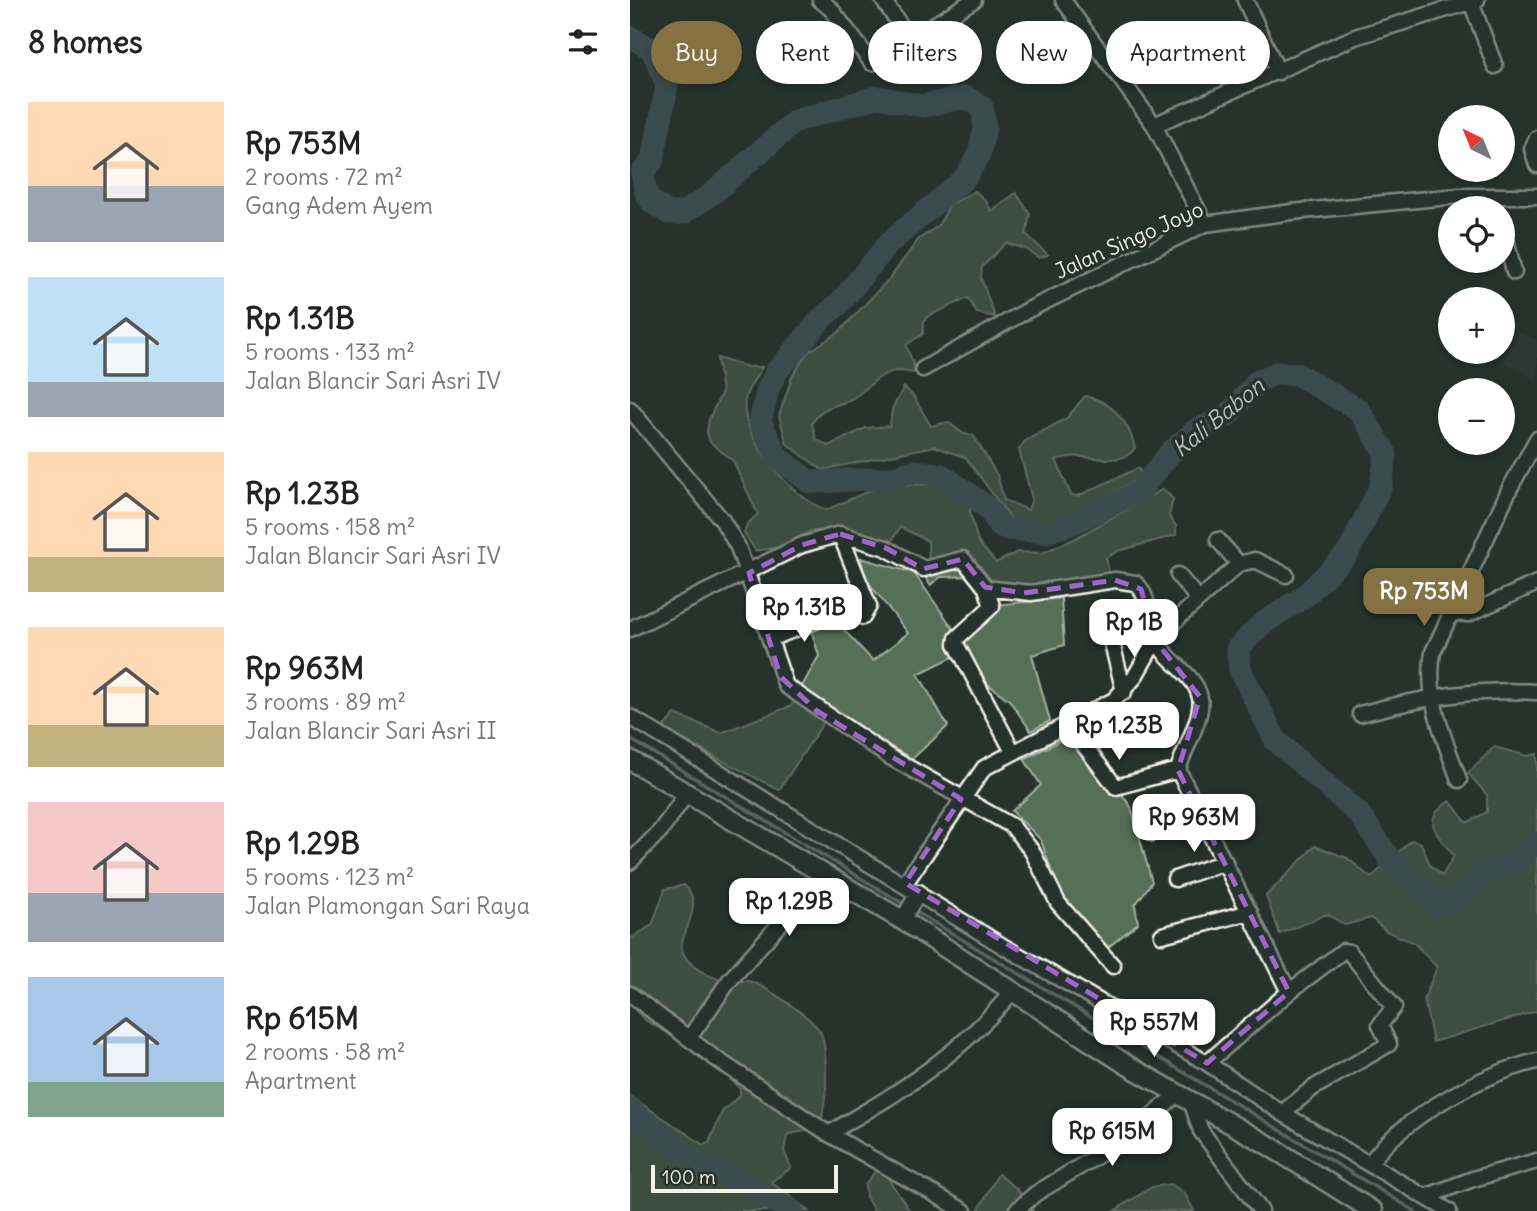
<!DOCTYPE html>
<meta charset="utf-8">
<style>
body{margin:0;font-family:Delius,sans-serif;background:#f2f2f2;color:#222;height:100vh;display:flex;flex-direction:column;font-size:26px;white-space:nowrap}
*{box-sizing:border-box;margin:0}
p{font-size:23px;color:#767676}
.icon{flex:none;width:38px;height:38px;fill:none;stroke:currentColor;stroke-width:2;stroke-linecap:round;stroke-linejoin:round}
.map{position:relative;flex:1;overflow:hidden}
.details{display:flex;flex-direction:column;background:#fff;width:630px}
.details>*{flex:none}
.banner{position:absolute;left:21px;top:21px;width:665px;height:63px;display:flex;gap:14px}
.needle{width:46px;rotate:317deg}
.fabs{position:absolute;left:808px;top:105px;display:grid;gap:14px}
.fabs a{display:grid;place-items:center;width:77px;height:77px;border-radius:50%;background:#fff;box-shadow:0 4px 10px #0003;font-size:35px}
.scale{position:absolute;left:21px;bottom:18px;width:187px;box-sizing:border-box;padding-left:7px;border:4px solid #f4f1e8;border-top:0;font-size:19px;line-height:24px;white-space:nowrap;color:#f4f1e8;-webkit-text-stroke:5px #26332d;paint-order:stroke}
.price{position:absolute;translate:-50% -60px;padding:0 16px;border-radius:14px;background:#fff;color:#222;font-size:23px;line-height:46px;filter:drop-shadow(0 2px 4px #0008)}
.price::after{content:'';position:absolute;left:50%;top:42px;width:21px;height:16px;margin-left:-10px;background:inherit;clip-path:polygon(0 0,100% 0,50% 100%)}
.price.on{background:#857141;color:#fff}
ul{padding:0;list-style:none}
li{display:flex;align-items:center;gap:21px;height:175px;padding:0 28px}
li span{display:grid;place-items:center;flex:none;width:196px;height:140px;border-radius:0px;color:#555}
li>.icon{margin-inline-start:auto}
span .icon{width:84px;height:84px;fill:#fffc;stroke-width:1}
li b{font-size:30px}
h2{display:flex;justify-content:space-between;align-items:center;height:84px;padding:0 28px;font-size:30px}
.chip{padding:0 24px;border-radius:32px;background:#fff;box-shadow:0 4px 10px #0003;font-size:24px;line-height:63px}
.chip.on{background:#857141;color:#fff}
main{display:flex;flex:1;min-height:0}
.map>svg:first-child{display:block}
.built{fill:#39403f}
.green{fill:#547057;stroke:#a4b0a0;stroke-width:2}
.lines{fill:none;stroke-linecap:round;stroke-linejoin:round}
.stream{stroke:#95a1a2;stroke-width:3.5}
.river{stroke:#566b74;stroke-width:23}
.minor-casing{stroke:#f4f1e8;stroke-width:19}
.tertiary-casing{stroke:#f4f1e8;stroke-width:23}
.minor{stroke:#26332d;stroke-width:14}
.tertiary{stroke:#26332d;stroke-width:18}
.marked{fill:none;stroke:#9f67cb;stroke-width:5;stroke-dasharray:14 9;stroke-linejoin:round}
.labels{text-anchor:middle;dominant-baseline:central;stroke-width:7;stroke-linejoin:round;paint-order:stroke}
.street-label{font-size:21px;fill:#f4f1e8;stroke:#26332d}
.water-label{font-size:23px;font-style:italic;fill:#b5bbba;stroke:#26332d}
</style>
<main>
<section class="details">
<h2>8 homes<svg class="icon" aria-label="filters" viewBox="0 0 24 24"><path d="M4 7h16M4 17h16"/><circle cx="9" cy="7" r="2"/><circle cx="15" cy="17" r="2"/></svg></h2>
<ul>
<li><span style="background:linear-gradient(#ffd9b3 60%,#9aa5b1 0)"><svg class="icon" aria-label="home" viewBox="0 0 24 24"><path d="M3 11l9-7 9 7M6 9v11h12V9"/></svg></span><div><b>Rp 753M</b><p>2 rooms · 72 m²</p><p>Gang Adem Ayem</p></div></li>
<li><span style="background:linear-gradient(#bfe0f5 75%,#9aa5b1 0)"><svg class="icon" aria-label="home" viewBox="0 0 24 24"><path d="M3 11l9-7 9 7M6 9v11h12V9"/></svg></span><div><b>Rp 1.31B</b><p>5 rooms · 133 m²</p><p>Jalan Blancir Sari Asri IV</p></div></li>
<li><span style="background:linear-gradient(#ffd9b3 75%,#c2b280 0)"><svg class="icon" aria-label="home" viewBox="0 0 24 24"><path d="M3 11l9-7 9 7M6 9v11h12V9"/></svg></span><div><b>Rp 1.23B</b><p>5 rooms · 158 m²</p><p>Jalan Blancir Sari Asri IV</p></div></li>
<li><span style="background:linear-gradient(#ffd9b3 70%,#c2b280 0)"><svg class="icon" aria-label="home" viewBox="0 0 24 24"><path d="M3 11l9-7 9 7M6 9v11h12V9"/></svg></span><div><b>Rp 963M</b><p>3 rooms · 89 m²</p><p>Jalan Blancir Sari Asri II</p></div></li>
<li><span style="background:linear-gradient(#f6c9c9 65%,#9aa5b1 0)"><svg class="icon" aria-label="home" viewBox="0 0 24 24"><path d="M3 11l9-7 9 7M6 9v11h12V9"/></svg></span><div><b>Rp 1.29B</b><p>5 rooms · 123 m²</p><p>Jalan Plamongan Sari Raya</p></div></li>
<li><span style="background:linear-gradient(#a9c7e8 75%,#7fa58c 0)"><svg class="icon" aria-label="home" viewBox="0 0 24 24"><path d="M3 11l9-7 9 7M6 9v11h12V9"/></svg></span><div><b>Rp 615M</b><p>2 rooms · 58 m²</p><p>Apartment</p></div></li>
</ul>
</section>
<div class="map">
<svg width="907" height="1211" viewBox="0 0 907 1211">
<rect width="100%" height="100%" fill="#26332d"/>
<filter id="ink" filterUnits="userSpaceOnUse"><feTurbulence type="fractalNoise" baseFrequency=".0143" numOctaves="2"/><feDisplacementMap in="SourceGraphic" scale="14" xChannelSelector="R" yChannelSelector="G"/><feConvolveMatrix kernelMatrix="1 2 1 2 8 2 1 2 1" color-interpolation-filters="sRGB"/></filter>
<g filter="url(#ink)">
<path class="built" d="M889,332L907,341V381L874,362Z"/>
<path class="green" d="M345,191L356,201L361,211L386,193L400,214L396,234L418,255L409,258L396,249L376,243L352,267L351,278L365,317L347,313L338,298L298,316L294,321L293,334L276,345L286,371L282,373C251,364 243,388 219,400C201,409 195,404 182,423L186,439L198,446L236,428L260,426L262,409L274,387L284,397L301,426L318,422L334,434L343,435L367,475L374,500L398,510L402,499L389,450L395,441L437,418L455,396C482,401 499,422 505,448C490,471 454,449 426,460L441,495L448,496L508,468L514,477L407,530L384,523L336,458L304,446L192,470L157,444L149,416L162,377L177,353L209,332L260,278L289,239L308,226L320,205Z
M87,358L118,367H132C127,376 119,386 116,396C105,433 163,499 196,510L248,487L269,485L306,484L337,500L348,542L366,563L387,552L412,553L444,539L533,489L543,499L539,516L546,526V535L488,551L476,558L479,574C443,581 391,601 357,578C349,572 342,561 335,553L299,562L298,541L270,527L255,553L203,531H181L150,547L126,551L114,533L117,524L128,514L103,461L80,442L77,432L79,419L92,392Z
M231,558L284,573L325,631L365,605L431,598L434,645L402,655L420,721L401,731L379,700L359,685L335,651L288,674L318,726L282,759L201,711L149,790L32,729L45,714L91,733L161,706L189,656L180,626L197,612L243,661L278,633L235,578Z
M333,558L342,576L311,577L300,585L294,574Z
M441,735L477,773L501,807L522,882L505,905L508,923L476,949L429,893L411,840L382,811L411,785L394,759Z
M864,747L898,756L907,754V1011L803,1042L794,999L807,967L784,943L756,931L741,918L715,925L697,914L650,934L636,896L685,846L717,858L741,878L781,840L791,843L800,865L812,876L824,856C807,834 789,820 820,801L837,823L857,812V795L838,773Z
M54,885C74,903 55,926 51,946C54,966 82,980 101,981C108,982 115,980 122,982C138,988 183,1018 191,1033C196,1044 197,1085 195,1097C190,1139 191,1125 157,1135L154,1151L161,1168L141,1182L179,1211H0V1096L74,1145L79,1143L92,1112L110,1095V1089L78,1056L15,1020L0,1005V939L22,925L35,889Z
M246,1170L255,1174L280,1211H244L236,1197L235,1185Z
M368,1174L387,1189L403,1211H348Z
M541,1184L555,1194L564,1211H484L522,1187Z"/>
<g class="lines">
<path class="stream" d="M0,739L277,906
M283,910L785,1211"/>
<path class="river" d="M0,37L22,49L37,85L23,160L12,173L16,193L22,202L39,213H53L82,194L165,121L247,97L293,106L336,97L352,107L355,128L349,155L335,178L259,243L209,304L193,317L147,371L138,389L130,422L148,458L180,482L261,478L284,471L312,475L357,507L369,525L377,529L416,532L441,524L510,491L541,452L566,430L597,416L628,381L646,373L667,374L729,410L756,454L751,486L718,553L675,596L632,624L608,648L610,670L646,741L730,815L762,862L806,904L825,902L851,875L880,862L907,843
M0,1109L53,1153L162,1211"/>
<defs>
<path id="minor" d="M190,0L201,9L242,63L344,0
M253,0L281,41
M433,0L524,125L575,224
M615,0L648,72
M841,2L865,66
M524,125L725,37L847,0
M907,138L902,149L907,165
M873,227L884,272
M293,369L400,309L575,224L662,212L829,196H907
M0,409L92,520L108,547L156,686L258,756L382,826L402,851L428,903L483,966
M210,534L239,606L233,617
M588,540L609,564
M548,575L568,599
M356,588L362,606L327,638L326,644L383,752
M821,613L838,614L907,583
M0,629L172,545L210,534L256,548L294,569L333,559L356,588L401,593L485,580L505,583C520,594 518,621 525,638C534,660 566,674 570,698C574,716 553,751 548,770L659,992
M480,635L494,692
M140,639L196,617
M730,714C790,698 845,688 907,692
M0,717L376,948L577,1063L652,1113L819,1211
M439,726L486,787L548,770
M829,780C814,737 795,698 803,652L880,488L907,439
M522,833L568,811
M0,862L31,830L57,793
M545,879L595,862
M275,883L354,768L484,700L504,678L528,636L609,564L625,560L656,575
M272,920L289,892
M532,935L620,912
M0,994L82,1056L199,1134
M59,1038L99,981L195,873
M577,1063L659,992L713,951L719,952L764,1007L750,1025L759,1044L683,1088L652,1113
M562,1104L571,1131L631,1211
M740,1163C773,1117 852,1074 907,1061
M795,1197L843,1179L907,1161
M334,1211L199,1134C223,1118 249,1105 273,1088C314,1061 351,1029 383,991
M386,1211L405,1194L495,1139L546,1095"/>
<path id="tertiary" d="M0,760L272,920L497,1065L638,1145L743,1211"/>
</defs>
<use href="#minor" class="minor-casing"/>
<use href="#tertiary" class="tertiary-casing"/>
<use href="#minor" class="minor"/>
<use href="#tertiary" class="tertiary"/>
</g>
</g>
<path d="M0 0H907V1211H0ZM210,534L256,548L293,569L333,559L355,587L394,593L485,580L511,589L525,640L570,697L548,770L659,992L577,1063L275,883L331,799L187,711L150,676L119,573L172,545Z" fill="#26332d" fill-opacity=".55" fill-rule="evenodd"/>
<path class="marked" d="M210,534L256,548L293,569L333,559L355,587L394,593L485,580L511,589L525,640L570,697L548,770L659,992L577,1063L275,883L331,799L187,711L150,676L119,573L172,545Z"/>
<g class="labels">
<g class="street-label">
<text transform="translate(499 240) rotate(-24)">Jalan Singo Joyo</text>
</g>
<g class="water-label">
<text transform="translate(588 417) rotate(-39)">Kali Babon</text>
</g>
</g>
</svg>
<div class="fabs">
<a><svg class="needle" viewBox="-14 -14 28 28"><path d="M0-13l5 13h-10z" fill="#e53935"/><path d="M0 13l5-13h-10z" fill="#767676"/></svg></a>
<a><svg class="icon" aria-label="locate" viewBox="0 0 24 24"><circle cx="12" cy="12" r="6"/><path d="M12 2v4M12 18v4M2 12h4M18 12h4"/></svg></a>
<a>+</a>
<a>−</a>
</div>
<div class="scale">100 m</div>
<b class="price on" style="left:794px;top:628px">Rp 753M</b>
<b class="price" style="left:174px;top:644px">Rp 1.31B</b>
<b class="price" style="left:504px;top:659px">Rp 1B</b>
<b class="price" style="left:489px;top:762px">Rp 1.23B</b>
<b class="price" style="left:564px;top:854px">Rp 963M</b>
<b class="price" style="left:159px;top:938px">Rp 1.29B</b>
<b class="price" style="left:524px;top:1059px">Rp 557M</b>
<b class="price" style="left:482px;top:1168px">Rp 615M</b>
<div class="banner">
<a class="chip on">Buy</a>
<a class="chip">Rent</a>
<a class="chip">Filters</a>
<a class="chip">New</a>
<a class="chip">Apartment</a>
</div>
</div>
</main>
